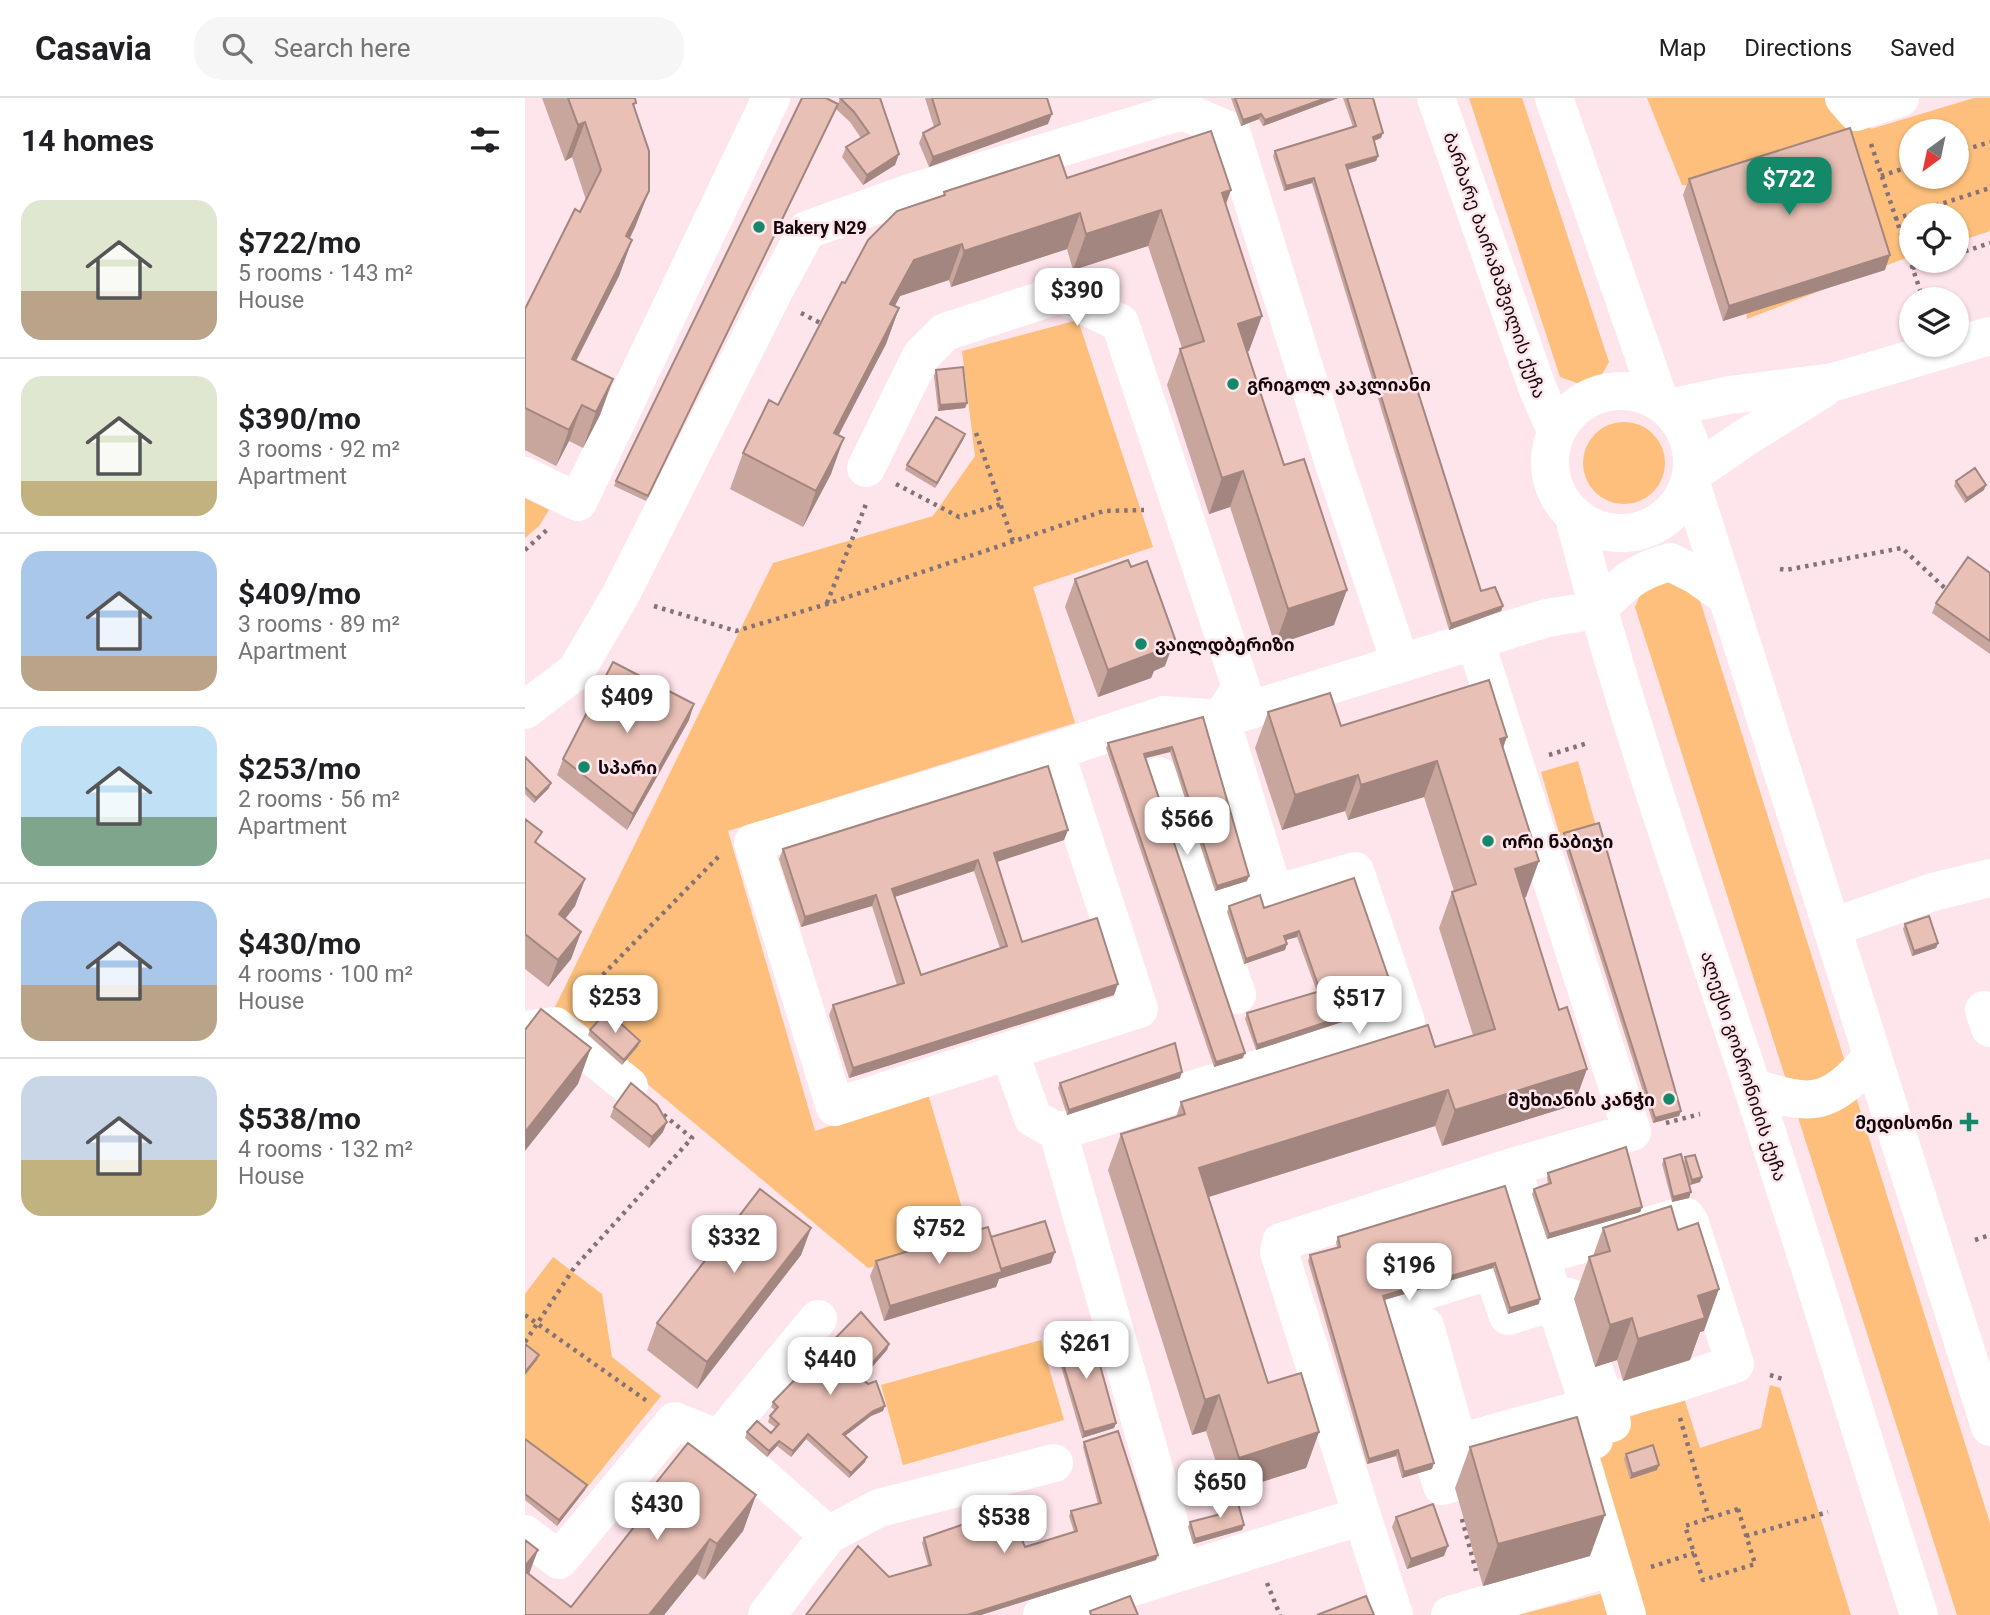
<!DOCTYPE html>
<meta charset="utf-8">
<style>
body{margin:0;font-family:Roboto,"Noto Sans Georgian",sans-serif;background:#f6f6f6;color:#202124;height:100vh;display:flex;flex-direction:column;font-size:26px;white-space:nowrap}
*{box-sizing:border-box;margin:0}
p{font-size:23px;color:#757577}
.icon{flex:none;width:38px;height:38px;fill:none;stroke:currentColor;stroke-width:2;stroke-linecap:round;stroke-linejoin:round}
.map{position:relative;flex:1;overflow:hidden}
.sheet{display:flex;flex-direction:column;background:#fff;width:525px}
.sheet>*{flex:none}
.needle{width:46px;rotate:213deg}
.controls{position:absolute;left:1374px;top:21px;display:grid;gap:14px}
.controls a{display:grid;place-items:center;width:70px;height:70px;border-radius:50%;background:#fff;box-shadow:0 2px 5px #0004;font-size:35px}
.price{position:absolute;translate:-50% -60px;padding:0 16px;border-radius:14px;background:#fff;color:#222;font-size:23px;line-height:46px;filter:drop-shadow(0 2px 4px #0008)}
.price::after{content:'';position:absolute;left:50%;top:42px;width:21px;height:16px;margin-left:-10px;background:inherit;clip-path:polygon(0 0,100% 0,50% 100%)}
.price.active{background:#14896a;color:#fff}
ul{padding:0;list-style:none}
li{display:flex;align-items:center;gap:21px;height:175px;padding:0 21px}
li+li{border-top:2px solid #e0e0e0}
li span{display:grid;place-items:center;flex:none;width:196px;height:140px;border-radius:21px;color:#555}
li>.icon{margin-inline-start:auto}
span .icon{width:84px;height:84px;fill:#fffc;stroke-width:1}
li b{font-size:30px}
h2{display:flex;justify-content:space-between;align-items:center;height:84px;padding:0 21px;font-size:30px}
header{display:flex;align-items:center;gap:42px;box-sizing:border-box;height:98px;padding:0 35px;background:#fff;border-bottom:2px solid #e0e0e0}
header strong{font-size:33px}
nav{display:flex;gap:38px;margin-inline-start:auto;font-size:24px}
.search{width:490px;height:63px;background:#f6f6f6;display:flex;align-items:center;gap:18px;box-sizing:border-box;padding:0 24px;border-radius:28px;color:#757577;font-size:26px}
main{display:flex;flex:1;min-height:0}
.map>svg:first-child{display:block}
.green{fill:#fdbf7b;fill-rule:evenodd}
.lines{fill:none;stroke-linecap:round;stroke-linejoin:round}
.path{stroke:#857277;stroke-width:4.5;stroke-dasharray:3.5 5;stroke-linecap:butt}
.minor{stroke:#fff;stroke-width:38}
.major{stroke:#fff;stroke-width:38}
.wall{fill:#c8a59d;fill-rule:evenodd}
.shaded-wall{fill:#a2867f}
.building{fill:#e8c0b6;stroke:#a2867f;stroke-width:2;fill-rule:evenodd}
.poi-dot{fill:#14896a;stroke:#fee4eb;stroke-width:2.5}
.labels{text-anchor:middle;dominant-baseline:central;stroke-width:5;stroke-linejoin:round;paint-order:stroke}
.poi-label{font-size:18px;font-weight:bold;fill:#15080c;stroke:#fee4eb;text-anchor:start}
.street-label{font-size:18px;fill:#15080c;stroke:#fee4eb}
</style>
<header>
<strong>Casavia</strong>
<div class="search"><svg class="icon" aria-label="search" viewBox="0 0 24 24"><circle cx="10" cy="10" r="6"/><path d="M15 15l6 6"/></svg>Search here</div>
<nav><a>Map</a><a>Directions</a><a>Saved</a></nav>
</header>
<main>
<section class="sheet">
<h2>14 homes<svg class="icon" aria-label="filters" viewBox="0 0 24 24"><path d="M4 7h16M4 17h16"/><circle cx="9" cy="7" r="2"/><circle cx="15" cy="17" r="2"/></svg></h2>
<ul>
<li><span style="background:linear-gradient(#dfe7d0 65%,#b9a48a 0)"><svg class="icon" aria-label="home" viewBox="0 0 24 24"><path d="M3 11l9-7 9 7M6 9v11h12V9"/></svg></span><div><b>$722/mo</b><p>5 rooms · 143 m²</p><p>House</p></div></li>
<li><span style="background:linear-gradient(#dfe7d0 75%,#c2b280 0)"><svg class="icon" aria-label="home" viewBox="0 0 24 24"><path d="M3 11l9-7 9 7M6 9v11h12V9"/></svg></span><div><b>$390/mo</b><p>3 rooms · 92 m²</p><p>Apartment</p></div></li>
<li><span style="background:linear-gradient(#a9c7e8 75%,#b9a48a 0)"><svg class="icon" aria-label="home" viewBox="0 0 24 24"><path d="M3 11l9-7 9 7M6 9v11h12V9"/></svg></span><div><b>$409/mo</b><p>3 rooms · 89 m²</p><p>Apartment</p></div></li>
<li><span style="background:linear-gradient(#bfe0f5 65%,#7fa58c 0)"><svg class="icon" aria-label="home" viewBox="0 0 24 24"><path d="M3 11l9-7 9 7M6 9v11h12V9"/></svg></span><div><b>$253/mo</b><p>2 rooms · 56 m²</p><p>Apartment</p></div></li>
<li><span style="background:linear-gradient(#a9c7e8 60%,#b9a48a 0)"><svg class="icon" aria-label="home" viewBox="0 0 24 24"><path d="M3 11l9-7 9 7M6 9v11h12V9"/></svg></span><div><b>$430/mo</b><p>4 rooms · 100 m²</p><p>House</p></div></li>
<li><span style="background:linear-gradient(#c9d6e8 60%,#c2b280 0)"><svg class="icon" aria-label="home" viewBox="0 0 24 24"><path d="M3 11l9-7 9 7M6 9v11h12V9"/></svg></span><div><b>$538/mo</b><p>4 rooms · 132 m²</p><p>House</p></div></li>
</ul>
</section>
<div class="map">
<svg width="1465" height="1517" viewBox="0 0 1465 1517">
<rect width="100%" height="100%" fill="#fee4eb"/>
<path class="green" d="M944,0H997L1084,264L1075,280L1058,287L1035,279Z
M1122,0H1333L1346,31L1449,0H1465V133L1432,144V117H1386V158L1222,221L1220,186L1230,94L1157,87ZM1386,33H1432V79H1386Z
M553,222L628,449L508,489L550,625L203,733L290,1033L403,996L446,1140L343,1170L30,909L248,465L408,418L450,358L437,253Z
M1058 365a41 41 0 1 1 82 0a41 41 0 1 1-82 0Z
M0,400L24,412L14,428L0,440Z
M1135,477L1171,490L1465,1425V1517H1432L1110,509L1119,488Z
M1053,663L1071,728L1035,738L1016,674Z
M28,1159L77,1196L87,1259L136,1298L61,1391L0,1344V1196Z
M516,1242L539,1322L378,1367L356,1287Z
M1245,1287L1255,1290L1326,1517H1121L1074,1362L1087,1325L1159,1300L1175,1350L1236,1330Z
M1082,1494L1088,1517H993Z"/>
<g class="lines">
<path class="path" d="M1346,46L1397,198
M1432,54L1465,44
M1356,78L1386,68
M1370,121L1465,90
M1432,156L1465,145
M1387,170L1410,163
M276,215L299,227
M451,335L488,443
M371,386L434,419L476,406
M0,452L24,430
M1255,471L1261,472L1377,450L1423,493
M302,505L341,406
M129,508L211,533L302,506L579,413L619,412
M1024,657L1063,645
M54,901L195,757
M1141,1025L1175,1016
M1450,1142L1465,1137
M0,1217L122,1303
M0,1244L49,1170L167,1040L134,1013
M1245,1277L1261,1282
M1155,1320L1184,1420
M1213,1411L1230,1466L1178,1482L1160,1428Z
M937,1421L951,1473
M1221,1438L1303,1414
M1126,1469L1169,1455
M742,1485L755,1517"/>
<path class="minor" d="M911,0L1012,289L1031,333
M1029,0L1135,304
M1319,0L1331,14L1375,0
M341,370L396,258L420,234L536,196L595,225L716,589L696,621L749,796L830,773L881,924L533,1034L658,1473
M0,378L53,404L246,0
M0,612L51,573L95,498L251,189L282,132L385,95L657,13L706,33L809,366L875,564
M530,653L228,745L310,1009L614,911L530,653L639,617L696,621L1022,520L1072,512
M634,678L681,808L746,785
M681,808L712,897
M1308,829L1408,794L1465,780
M1459,912L1465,930
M0,932L30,928L104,988
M484,953L508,1020L533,1034
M987,1069L1015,1158
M967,1172L983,1218L1044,1199L1087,1325L1066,1331L1069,1342L917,1388L859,1206Z
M900,1228L933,1345L1042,1315
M1064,1308L1015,1158L1154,1119H1161L1165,1125L1210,1266L1146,1287L1042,1315L1102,1517
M194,1341L293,1221
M837,1418L869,1517
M0,1436L34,1462L150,1323L194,1341L303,1437
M242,1517L303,1437L354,1410L529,1365
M517,1517L837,1418L754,1154L756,1144L987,1069L1107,1034L950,542
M925,1517L1088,1469"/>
<path class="major" d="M1025 364a71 71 0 1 1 142 0a71 71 0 1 1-142 0Z
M1143,310L1205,297L1309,284L1465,238
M1167,376L1218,341L1298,291
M1166,385L1465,1329
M1049,419C1097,609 1163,795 1225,982C1283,1159 1337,1339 1394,1517
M1072,512C1098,486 1109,474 1145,464L1171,477L1202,499
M1227,989C1289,1009 1303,1009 1348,958"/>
</g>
<path class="wall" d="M17,0H110L109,10L124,93L110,129L105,140L107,142L94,178L51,263L88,281L75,317L58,350L44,343L31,368L0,352V211L61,102L47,59L40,63Z
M315,0L374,56L370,67L338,87L317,59L321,49L336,40L325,24L311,11L121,403L89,388L91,383L313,6Z
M400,0H522L523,26L404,69L394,45L398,35L409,29Z
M706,0H813L738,28L734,21L716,28Z
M818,0H848L856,40L849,43L853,58L851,63L823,72L956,493L978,508L976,513L924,532L787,85L759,93L748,58L750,53L828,29Z
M542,80L701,107L724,253L722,254L809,527L750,547L705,409L684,416L642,287L655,251L657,250L623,148L548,172L542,151L426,189L424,182L375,198L370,208L374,210L361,246L313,337L306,376L278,429L205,391L218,355L253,307L320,185L418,98L419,94Z
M1164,81L1360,172L1198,223L1158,97Z
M411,272L442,305L440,310L413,313L409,278Z
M440,336L438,342L410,390L380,372L382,367Z
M1431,383L1459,392L1440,405L1429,388Z
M1465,475V556L1407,515L1411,505Z
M550,481L640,568L629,573L626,580L573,599L540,509Z
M743,614L816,628L978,650L1001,799L999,800L1049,1007L917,1048L910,1028L684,1099L743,1285L794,1334L781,1370L701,1395L681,1333L667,1337L583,1072L596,1036L651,1019L656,1004L910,949L948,937L914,830L927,794L929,793L899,699L823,722L820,713L757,732L730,650Z
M678,619L722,783L690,793L645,654L620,660L718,960L689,969L581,650L583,645Z
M164,622L102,732L32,677L38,661Z
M0,659L24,690L9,705L0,696Z
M0,721L13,746L60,781L50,808L40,821L56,834L46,861L23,889L0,871Z
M543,732L539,742L472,764L497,844L589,897L324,980L304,917L308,907L372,887L347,808L276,829L254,761L258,751ZM449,773L475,850L396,877L370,799Z
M1039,735L1156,1013L1154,1018L1128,1025L1037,740Z
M704,808L739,810L871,901L869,907L731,952L720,921L722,915L792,894L772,839L761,842L760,852L719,866L702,814Z
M1380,826L1413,845L1411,850L1387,858L1378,831Z
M65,932L115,943L113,948L97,967L63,937Z
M655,980L542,1017L533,990L535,985Z
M89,1009L138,1034L124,1050L85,1019Z
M1160,1059L1177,1079L1175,1084L1165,1087L1164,1100L1147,1104L1137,1066L1139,1061L1159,1065Z
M1023,1075L1117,1109L1115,1114L1022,1141L1007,1096L1009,1091L1023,1086L1022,1080Z
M980,1088L1014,1206L983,1216L968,1170L859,1202L907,1371L877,1380L871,1358L842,1366L783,1163L785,1157L812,1149L811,1144L813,1139Z
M286,1130L276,1157L172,1291L122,1252L132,1225Z
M1078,1130L1179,1233L1175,1234L1165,1262L1098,1283L1092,1262L1070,1269L1049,1201L1064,1159L1068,1158Z
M466,1140L526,1165L474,1181L471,1189L359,1223L345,1178L351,1163Z
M531,1243L591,1325L589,1330L557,1340L530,1248Z
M364,1246L362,1252L337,1280L358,1313L346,1318L320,1338L340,1364L324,1380L281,1341L266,1359L252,1348L242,1359L220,1340L222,1334L246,1335L251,1330L243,1324L245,1318L250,1312L246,1309L248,1304Z
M0,1341L60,1392L32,1428L0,1402Z
M559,1344L631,1462L456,1517H281L364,1479L403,1467L397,1445L399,1440L500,1449L549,1434L544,1418L546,1413L573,1406L558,1349Z
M945,1349L1065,1458L958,1488L930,1390Z
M1101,1356L1132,1372L1105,1381L1099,1361Z
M123,1395L231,1397L218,1433L179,1482L172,1476L139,1517H0L4,1476L46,1509L112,1425Z
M693,1403L719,1427L717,1432L668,1446L663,1429L665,1424L693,1416L691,1408Z
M871,1419L919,1458L882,1471L867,1429Z"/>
<path class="shaded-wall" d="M801,0H813L738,28L740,22Z
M313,6L311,11L121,403L123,398Z
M527,16L523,26L404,69L408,59Z
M736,16L734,21L716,28L718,22Z
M60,24L47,59L40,63L53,27Z
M858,35L856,40L846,44L848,39Z
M374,56L370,67L338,87L342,77Z
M853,58L851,63L819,73L821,67Z
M789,80L787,85L759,93L761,88Z
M706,92L693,128L697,95Z
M124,93L110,129L88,174L101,138Z
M636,112L623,148L548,172L561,136Z
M555,115L542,151L426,189L439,153Z
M107,142L94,178L34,296L47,261Z
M437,146L424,182L375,198L352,242L365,206L389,162Z
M1365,157L1360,172L1198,223L1204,208Z
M374,210L361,246L296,371L309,335Z
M737,218L724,253L700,261L713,226Z
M88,281L75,317L58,350L71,314Z
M442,305L440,310L413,313L415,307Z
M57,307L44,343L31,368L44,332Z
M440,336L438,342L410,390L412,385Z
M319,340L306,376L278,429L291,393Z
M718,373L705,409L684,416L697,380Z
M1461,387L1459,392L1440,405L1442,400Z
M822,492L809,527L750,547L763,511Z
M978,508L976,513L924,532L926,526Z
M650,541L640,568L629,573L626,580L573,599L583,572L634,547Z
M169,606L164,622L102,732L108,716Z
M982,639L969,675L975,641Z
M647,649L645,654L617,661L619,656Z
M912,663L899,699L823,722L836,687Z
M833,677L820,713L757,732L770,697Z
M26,685L24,690L9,705L11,700Z
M543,732L539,742L466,766L469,755Z
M453,762L449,773L363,801L367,791Z
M1014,763L1001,799L977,807L990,771Z
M724,778L722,783L690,793L692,788Z
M60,781L50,808L23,843L34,816Z
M351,797L347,808L276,829L280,819Z
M774,833L772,839L757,843L759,838Z
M56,834L46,861L23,889L33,862Z
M1413,845L1411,850L1387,858L1389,853Z
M762,846L760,852L719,866L721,861Z
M593,886L589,897L324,980L328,970Z
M871,901L869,907L731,952L732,947Z
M115,943L113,948L97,967L99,962Z
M66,950L53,986L0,1053V1034Z
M720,955L718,960L689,969L691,964Z
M1062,971L1049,1007L917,1048L930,1012Z
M657,974L655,980L542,1017L544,1012Z
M923,992L910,1028L661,1106L674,1070Z
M1156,1013L1154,1018L1128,1025L1130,1020Z
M142,1024L138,1034L124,1050L127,1039Z
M1177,1079L1175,1084L1165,1087L1167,1082Z
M1166,1094L1164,1100L1147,1104L1148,1099Z
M1117,1109L1115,1114L1022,1141L1024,1136Z
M286,1130L276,1157L172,1291L182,1264Z
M530,1154L526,1165L474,1181L471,1189L359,1223L365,1208Z
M970,1165L968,1170L856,1203L858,1198Z
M1194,1191L1179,1233L1175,1234L1165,1262L1098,1283L1113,1241L1173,1198Z
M1015,1201L1014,1206L983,1216L985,1210Z
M1107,1220L1092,1262L1070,1269L1085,1227Z
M364,1246L362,1252L334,1284L335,1279Z
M14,1257L12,1262L0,1277V1274Z
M694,1297L681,1333L667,1337L680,1302Z
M360,1308L358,1313L346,1318L316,1341L318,1336L348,1313Z
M591,1325L589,1330L557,1340L559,1334Z
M794,1334L781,1370L701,1395L714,1360Z
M283,1336L281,1341L266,1359L268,1353Z
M254,1343L252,1348L242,1359L244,1353Z
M873,1352L871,1358L842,1366L844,1361Z
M342,1359L340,1364L324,1380L326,1375Z
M909,1365L907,1371L877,1380L879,1374Z
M1134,1367L1132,1372L1105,1381L1107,1376Z
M62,1387L60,1392L32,1428L34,1422Z
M231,1397L218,1433L179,1482L192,1446Z
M1080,1417L1065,1458L958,1488L973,1446Z
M719,1427L717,1432L668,1446L670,1441Z
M185,1441L172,1476L139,1517H124Z
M923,1448L919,1458L882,1471L886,1461Z
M13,1452L0,1487V1468Z
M633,1457L631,1462L456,1517H442Z"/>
<path class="building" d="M43,0H110L111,5L108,6L124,53V93L101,138L107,142L47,261L88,281L71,314L57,307L44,332L0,310V211L50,111L55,114L76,72L60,24L53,27Z
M277,0H301L313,6L123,398L91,383Z
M315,0H355L374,56L342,77L321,49L344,35L329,14Z
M407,0H522L527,16L408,59L398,35L415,26Z
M710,0H801L740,22L736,16L718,22Z
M822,0H848L858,35L848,39L853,58L821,67L956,493L970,489L978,508L926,526L789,80L761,88L750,53L831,28Z
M1325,30L1365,157L1204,208L1164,81Z
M686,33L706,92L697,95L737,218L713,226L759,367L779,361L822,492L763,511L718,373L697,380L655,251L679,243L636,112L561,136L555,115L439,153L437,146L389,162L365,206L374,210L309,335L319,340L291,393L218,355L244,302L253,307L317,184L320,185L343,142L372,113L420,97L419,94L431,90L534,57L542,80Z
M438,269L442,305L415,307L411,272Z
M411,319L440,336L412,385L382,367Z
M1450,370L1461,387L1442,400L1431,383Z
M1443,459L1465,475V543L1411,505Z
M603,462L606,469L622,463L650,541L634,547L636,552L583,572L550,481Z
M88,564L169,606L108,716L38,661Z
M964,582L982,639L975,641L1014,763L990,771L1034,912L1042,909L1062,971L930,1012L923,992L674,1070L743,1285L776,1275L794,1334L714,1360L694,1297L680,1302L596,1036L660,1016L656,1004L903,927L910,949L970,931L927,794L951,786L912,663L836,687L833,677L770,697L743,614L805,595L816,628Z
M678,619L724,778L692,788L647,649L619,656L720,955L691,964L583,645Z
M0,659L26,685L11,700L0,689Z
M523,668L543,732L469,755L497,844L572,820L593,886L328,970L308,907L379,885L351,797L280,819L258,751ZM453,762L482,848L396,877L367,791Z
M0,721L17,734L10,744L60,781L34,816L56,834L33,862L0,836Z
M1074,725L1156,1013L1130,1020L1039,735Z
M829,780L871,901L732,947L722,915L795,893L774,833L759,838L762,846L721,861L704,808L735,797L739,810Z
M1404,818L1413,845L1389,853L1380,826Z
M16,911L66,950L0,1034V932Z
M82,913L115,943L99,962L65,932Z
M650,945L657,974L544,1012L535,985Z
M106,985L132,1007L142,1024L127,1039L89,1009Z
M1101,1049L1117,1109L1024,1136L1009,1091L1026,1085L1023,1075Z
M1156,1056L1166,1094L1148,1099L1139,1061Z
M1170,1057L1177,1079L1167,1082L1160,1059Z
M980,1088L1015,1201L985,1210L970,1165L858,1198L909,1365L879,1374L873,1352L844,1361L785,1157L815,1149L813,1139Z
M235,1091L286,1130L182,1264L132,1225Z
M1146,1108L1153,1132L1173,1125L1194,1191L1173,1198L1180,1220L1113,1241L1107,1220L1085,1227L1064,1159L1085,1153L1078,1130Z
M520,1123L530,1154L476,1171L466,1139Z
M463,1129L477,1174L365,1208L351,1163Z
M336,1214L364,1246L335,1279L343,1286L351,1283L360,1308L348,1313L318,1336L342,1359L326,1375L283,1336L268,1353L254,1343L244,1353L222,1334L232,1323L246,1335L254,1326L245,1318L253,1309L248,1304Z
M565,1231L591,1325L559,1334L531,1243Z
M0,1246L14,1257L0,1274Z
M1052,1319L1080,1417L973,1446L945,1349Z
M593,1333L633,1457L442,1517H281L333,1448L364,1479L406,1467L399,1440L485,1410L500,1449L552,1433L546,1413L576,1405L559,1344Z
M0,1341L62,1387L34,1422L0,1396Z
M163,1345L231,1397L192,1446L185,1441L124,1517H0V1473L46,1509L131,1401L123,1395Z
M1128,1347L1134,1367L1107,1376L1101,1356Z
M711,1398L719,1427L670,1441L665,1424L696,1416L693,1403Z
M908,1406L923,1448L886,1461L871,1419Z
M0,1442L13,1452L0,1468Z
M605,1498L613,1517H566L565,1513Z
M841,1498L849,1517H792Z"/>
<g class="poi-dot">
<circle cx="234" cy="129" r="7"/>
<circle cx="708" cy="286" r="7"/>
<circle cx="616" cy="546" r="7"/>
<circle cx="59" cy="669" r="7"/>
<circle cx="963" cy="743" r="7"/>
<circle cx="1144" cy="1001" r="7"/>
<path d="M1440.5 1013.5h7v7h7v7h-7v7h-7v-7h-7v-7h7z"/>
</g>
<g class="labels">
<g class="poi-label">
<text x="248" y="129">Bakery N29</text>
<text x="722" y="286">გრიგოლ კაკლიანი</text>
<text x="630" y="546">ვაილდბერიზი</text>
<text x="73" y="669">სპარი</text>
<text x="977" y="743">ორი ნაბიჯი</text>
<text x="1130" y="1001" text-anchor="end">მუხიანის კანჭი</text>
<text x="1428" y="1024" text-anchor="end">მედისონი</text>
</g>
<g class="street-label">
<text transform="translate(970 167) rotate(71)">ბარბარე ბაირამაშვილის ქუჩა</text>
<text transform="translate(1219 968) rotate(72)">ალექსი გობრონიძის ქუჩა</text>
</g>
</g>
</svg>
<div class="controls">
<a><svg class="needle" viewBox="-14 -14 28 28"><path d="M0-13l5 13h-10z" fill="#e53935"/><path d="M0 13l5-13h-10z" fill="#757577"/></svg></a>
<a><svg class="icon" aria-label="locate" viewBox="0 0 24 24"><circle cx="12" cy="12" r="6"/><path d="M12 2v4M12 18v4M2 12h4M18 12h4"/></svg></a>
<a><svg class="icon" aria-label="layers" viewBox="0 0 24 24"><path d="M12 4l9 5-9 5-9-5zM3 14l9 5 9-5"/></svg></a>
</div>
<b class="price active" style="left:1264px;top:119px">$722</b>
<b class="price" style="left:552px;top:230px">$390</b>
<b class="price" style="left:102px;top:637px">$409</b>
<b class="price" style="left:662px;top:759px">$566</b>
<b class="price" style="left:90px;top:937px">$253</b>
<b class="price" style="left:834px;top:938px">$517</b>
<b class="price" style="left:414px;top:1168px">$752</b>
<b class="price" style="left:209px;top:1177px">$332</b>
<b class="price" style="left:884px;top:1205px">$196</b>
<b class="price" style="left:561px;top:1283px">$261</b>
<b class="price" style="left:305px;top:1299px">$440</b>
<b class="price" style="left:695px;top:1422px">$650</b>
<b class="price" style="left:132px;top:1444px">$430</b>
<b class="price" style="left:479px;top:1457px">$538</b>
</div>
</main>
